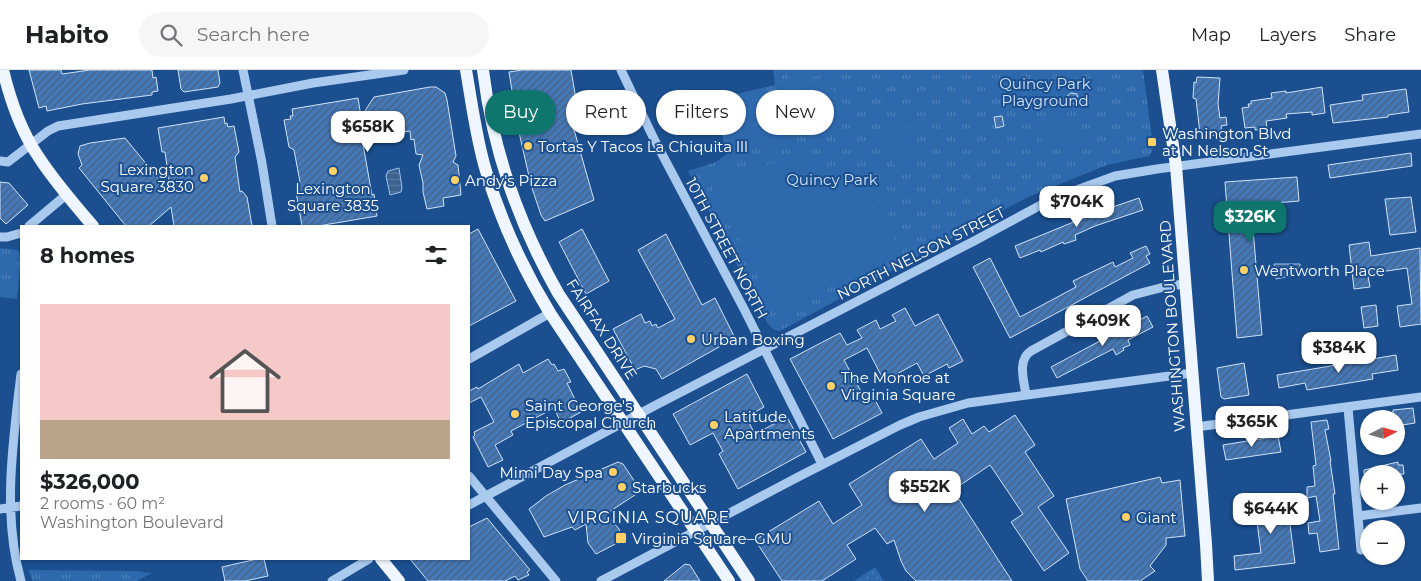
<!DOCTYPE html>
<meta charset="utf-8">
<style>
body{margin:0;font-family:Montserrat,sans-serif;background:#f6f6f6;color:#202124;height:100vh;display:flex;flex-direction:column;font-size:19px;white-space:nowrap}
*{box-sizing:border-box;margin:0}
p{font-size:16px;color:#757577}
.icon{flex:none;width:28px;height:28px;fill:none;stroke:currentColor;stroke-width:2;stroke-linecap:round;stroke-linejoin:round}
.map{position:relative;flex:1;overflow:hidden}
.drawer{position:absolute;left:20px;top:155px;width:450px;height:335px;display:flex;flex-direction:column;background:#fff;border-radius:0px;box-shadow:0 1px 4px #0004}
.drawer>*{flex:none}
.banner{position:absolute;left:485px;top:20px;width:475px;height:45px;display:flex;gap:10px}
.needle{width:32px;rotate:84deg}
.controls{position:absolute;left:1360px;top:340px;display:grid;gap:10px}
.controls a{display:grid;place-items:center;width:45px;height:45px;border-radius:50%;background:#fff;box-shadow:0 1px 4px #0004;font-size:25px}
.price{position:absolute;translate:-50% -42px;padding:0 11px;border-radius:10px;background:#fff;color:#222;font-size:16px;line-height:32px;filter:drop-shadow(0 1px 2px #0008)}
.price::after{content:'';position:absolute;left:50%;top:30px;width:15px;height:11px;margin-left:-8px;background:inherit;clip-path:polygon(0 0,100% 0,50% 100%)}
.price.selected{background:#0f766e;color:#fff}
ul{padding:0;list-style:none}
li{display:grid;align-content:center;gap:10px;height:265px;padding:0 20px}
li span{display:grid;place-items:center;height:155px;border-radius:0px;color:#555}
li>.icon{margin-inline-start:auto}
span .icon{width:90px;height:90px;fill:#fffc;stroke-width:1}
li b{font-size:21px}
h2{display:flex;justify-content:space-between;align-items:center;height:60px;padding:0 20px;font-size:21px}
.tag{padding:0 18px;border-radius:22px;background:#fff;box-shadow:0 1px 4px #0004;font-size:18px;line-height:45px}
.tag.selected{background:#0f766e;color:#fff}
header{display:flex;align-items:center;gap:30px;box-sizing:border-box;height:70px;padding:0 25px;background:#fff;border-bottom:1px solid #e0e0e0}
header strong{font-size:24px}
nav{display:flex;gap:28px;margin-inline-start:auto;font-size:18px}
.search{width:350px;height:45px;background:#f6f6f6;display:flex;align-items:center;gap:12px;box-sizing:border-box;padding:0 18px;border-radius:28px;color:#757577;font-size:19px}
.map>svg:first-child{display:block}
.grass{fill:url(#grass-dots)}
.park{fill:url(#park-tufts)}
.garden{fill:#2e69ad}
.water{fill:url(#water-rules);stroke:#9cc4f0}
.building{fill:url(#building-hatch);stroke:#cfe3fa}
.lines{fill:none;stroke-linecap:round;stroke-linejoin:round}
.minor{stroke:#a9c9ee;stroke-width:9}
.major{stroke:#f0f6ff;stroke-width:12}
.poi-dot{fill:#ffd166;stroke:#1b4f8f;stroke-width:2}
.labels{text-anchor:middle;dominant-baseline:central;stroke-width:4;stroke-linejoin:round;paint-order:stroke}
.park-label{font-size:15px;fill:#cfe3fa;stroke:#1b4f8f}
.poi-label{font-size:15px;fill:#fff;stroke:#1b4f8f;text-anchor:start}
.street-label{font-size:15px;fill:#fff;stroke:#1b4f8f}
.neighbourhood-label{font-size:16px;letter-spacing:1px;fill:#fff;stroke:#1b4f8f}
</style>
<header>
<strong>Habito</strong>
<div class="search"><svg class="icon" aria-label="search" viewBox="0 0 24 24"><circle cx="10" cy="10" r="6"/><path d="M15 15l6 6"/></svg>Search here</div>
<nav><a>Map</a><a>Layers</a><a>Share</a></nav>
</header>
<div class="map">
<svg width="1421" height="511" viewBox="0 0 1421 511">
<defs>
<pattern id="grass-dots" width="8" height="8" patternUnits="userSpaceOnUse" patternTransform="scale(1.25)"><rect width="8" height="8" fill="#2e69ad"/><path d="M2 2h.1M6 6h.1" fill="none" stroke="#4d80b9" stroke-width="1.8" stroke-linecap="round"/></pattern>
<pattern id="park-tufts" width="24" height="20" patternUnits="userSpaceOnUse" patternTransform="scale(1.25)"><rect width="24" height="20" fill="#2e69ad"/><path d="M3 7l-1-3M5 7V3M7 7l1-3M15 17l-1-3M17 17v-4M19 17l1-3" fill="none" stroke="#4d80b9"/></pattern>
<pattern id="water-rules" width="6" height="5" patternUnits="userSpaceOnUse" patternTransform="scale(1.25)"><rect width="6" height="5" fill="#3c6290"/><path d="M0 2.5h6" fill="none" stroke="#597aa1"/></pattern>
<pattern id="building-hatch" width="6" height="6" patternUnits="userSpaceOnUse" patternTransform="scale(1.25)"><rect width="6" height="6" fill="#4478b7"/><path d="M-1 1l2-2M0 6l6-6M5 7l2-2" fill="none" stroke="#486282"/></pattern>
</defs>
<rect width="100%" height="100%" fill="#1b4f8f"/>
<path class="grass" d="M875,497L884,511H854Z"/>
<path class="park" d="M773,0H1143L1153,76L1152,82L1149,86L1107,95L1026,128L780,261L774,260L768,254L688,101L716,92L726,85L715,29L775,15Z
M0,178L18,180L21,189L17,229L0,227Z
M29,500L135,501L152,503L137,511H32Z"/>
<path class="garden" d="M788,0H828L829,4L790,11Z
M830,9L833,27L794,34L791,15Z
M771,28L774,46L735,52L732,34Z
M835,42L838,60L799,66L796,48Z
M1075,47L1083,69L1046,82L1038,60Z
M908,50L917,90L893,95L884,55Z
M775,52L778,70L739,77L736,58Z
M798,90L839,101L870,117L890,147L897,183L777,245L710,112L722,102Z"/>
<path class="water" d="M399,98L402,118L401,122L390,125L386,106L388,101Z
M1274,194H1300L1301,204L1276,209Z"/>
<path class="building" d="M29,0H61L62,4L90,0H152L153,8L156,7L158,21L152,22V25L82,34L47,41L46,36L39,38Z
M178,0H218L220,13L218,17L184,22L181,19Z
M522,0H571L578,41L569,42L594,130L545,151L541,145L531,115L518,58L509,2Z
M1197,7L1220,8L1218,34L1220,48L1226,47L1227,55L1221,56L1222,64L1209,66V63L1200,64L1196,29L1193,28L1194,12L1196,13Z
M430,17H436L445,23L447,30L456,86L453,92L458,95L461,125L443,128L444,136L427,139L423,122V113L419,95L423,85L416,84L414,69L411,70L410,61L389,64L380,61L376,50L359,52L372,125L374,124L377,146L318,156H302L296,122L300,112L294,80L289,77L284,50L291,49L290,46H293L292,39L358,28L361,47L374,27Z
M1322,17L1325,43L1312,45V42L1286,44L1287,48L1266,51L1267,59L1255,60V57L1245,58L1242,38L1249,37L1248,34H1251V31L1272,28L1271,23L1286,21V23Z
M1406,19L1409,42L1388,45V47L1333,53L1330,35L1363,30L1362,25Z
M1071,23L1077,24L1078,30L1074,34L1068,33L1066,27Z
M1002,46L1004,56L996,58L994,47Z
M224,47L225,54L227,53L228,57L234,56L239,82L235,87L240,122L242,121L247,127L252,156H174L171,137L149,156H126L79,98L82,95L78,84L80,76L90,73L125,68L171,124L165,82H162L158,58Z
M1411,83L1412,96L1330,108L1328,95Z
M1297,107L1299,131L1251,135L1262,265L1237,268L1225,112Z
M0,112L9,113L28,135L6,154L0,148Z
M1411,127L1416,162L1390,165L1385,129Z
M1139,128L1143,140L1095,156L1075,165L1076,170L1064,174L1063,172L1041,182L1040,180L1020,188L1019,186L1015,176L1098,142Z
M478,159L516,231L469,256V164Z
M582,159L609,211L586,224L559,172Z
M666,164L702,235L715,228L735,268L662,309L656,299L644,296L635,300L613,259L641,244L645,253L650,251L652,256L656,254L658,258L675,249L638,180Z
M1369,172L1371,186L1420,178L1421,254L1400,257L1397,236L1412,234L1407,198L1373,203V205L1368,206L1370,217L1354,219L1349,175Z
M1146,176L1150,184L1146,186L1150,193L1010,268L973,197L990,188L1020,247L1076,217L1073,211L1113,192L1115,197L1133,188L1130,183Z
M1376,235L1378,256L1364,258L1361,237Z
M905,238L915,256L938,244L963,291L949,298L947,294L924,306L917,293L884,311L867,278L844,290L863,325L871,322L882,343L833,369L790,289L840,263L847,275L862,268L857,260L876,250L880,259L896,251L892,245Z
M1147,246L1153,257L1128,270L1130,275L1123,278L1124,280L1116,285L1113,279L1057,308L1051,297Z
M1396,285L1398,300L1372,304L1373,309L1307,320L1305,313L1279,318L1277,305Z
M548,289L552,295L554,294L558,301L564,299L571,312L567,313L581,342L561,353L554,338L511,361L513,365L495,375L503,390L488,397L473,367L475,365L474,362L494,352L481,327L469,333V321L477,317L478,319L519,294L523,303Z
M1244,293L1249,325L1224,329L1221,327L1217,298Z
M747,304L764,337L746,347L755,364L787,347L806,382L738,419L719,384L723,381L713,363L690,375L673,344Z
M1413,338L1415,353L1396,356V349H1393V340Z
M1015,345L1035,375L1025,382L1054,426L1038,437L1069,483L1044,501L1011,452L1023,444L990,395L953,420L1012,511H916L906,501L901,491L894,470L887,474L875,458L847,475L856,489L822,511H782L755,470L819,431L833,454L862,435L849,414L921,369L934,389L958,373L949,358L963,349L972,364L984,356L989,362Z
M1327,350L1329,359L1325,360L1331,391H1330L1335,424H1333L1339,479L1320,482L1317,463L1309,464L1308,453L1320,451L1316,426L1307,428V417L1315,416L1313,396L1316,395L1311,352Z
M1278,366L1281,382L1226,390L1223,375Z
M618,392L623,394L641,421L606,444L619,459L623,470L596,484L588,473L586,454L575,460L572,457L544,467L529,439L546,426L565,415Z
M1398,392V395H1403L1404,404H1364V400Z
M1160,407L1162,413L1180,410L1185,466L1166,468V475L1150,496L1155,501L1140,511H1088L1080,499L1066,429Z
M1286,424L1295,493L1235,500L1234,486L1261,483L1254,429Z
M487,448L530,500L527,502L529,505L518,510L515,506L505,511H428L410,489H469V457Z
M257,489H264L268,506L245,511H225L222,497Z
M685,494L690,495L700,511H664Z"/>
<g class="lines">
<path class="minor" d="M243,0L262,93L272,156
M621,0L654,69L744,239L822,394
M0,91L8,92L48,61L58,56L231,29L313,13L404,0
M29,156L66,125
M0,167H7L21,163
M469,289L550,243
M21,304C13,372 2,444 21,511
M1026,325C1024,311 1017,290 1031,281L1133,225L1168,216L1185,214
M1348,338L1361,480
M1196,357L1421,327
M469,406L556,511
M469,435L654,336L976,170L1052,129L1115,106L1157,99L1421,64
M0,439L21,436
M1358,446L1421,438
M332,511L369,489
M601,511L798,407L900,355L919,347L968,333L1192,303"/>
<path class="major" d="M3,0C10,29 21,61 38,86C54,111 74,134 93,156
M466,0C472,34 476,68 486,101C501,151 523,199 550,243L729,511
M483,0C493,81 518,152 558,223L749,511
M1162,0L1176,96L1206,474L1208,511
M381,489L399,511"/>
</g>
<g class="poi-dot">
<rect x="1147" y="67" width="10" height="10" rx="2.5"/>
<circle cx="528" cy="76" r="5"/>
<circle cx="333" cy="101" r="5"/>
<circle cx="204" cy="108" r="5"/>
<circle cx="455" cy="110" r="5"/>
<circle cx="1244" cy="200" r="5"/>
<circle cx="691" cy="269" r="5"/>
<circle cx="831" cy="316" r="5"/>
<circle cx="515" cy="344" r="5"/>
<circle cx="714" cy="355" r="5"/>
<circle cx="613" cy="402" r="5"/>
<circle cx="622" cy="417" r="5"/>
<circle cx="1126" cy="447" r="5"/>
<rect x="615" y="462" width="12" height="12" rx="2.5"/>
</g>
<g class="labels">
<g class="park-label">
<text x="1045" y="13">Quincy Park<tspan x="1045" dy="17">Playground</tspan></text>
<text x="832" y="109">Quincy Park</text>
</g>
<g class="poi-label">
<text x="1162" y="63">Washington Blvd<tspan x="1162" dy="17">at N Nelson St</tspan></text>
<text x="538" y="76">Tortas Y Tacos La Chiquita lll</text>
<text x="194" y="99" text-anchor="end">Lexington<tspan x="194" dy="17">Square 3830</tspan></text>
<text x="465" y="110">Andy's Pizza</text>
<text x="333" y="118" text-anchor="middle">Lexington<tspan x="333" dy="17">Square 3835</tspan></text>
<text x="1254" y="200">Wentworth Place</text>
<text x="701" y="269">Urban Boxing</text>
<text x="841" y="307">The Monroe at<tspan x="841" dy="17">Virginia Square</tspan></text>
<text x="525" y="335">Saint George's<tspan x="525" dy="17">Episcopal Church</tspan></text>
<text x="724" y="346">Latitude<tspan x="724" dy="17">Apartments</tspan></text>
<text x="603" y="402" text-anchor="end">Mimi Day Spa</text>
<text x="632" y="417">Starbucks</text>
<text x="1136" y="447">Giant</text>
<text x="632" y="468">Virginia Square–GMU</text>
</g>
<g class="street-label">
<text transform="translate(727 178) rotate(62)">10TH STREET NORTH</text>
<text transform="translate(921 183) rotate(-27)">NORTH NELSON STREET</text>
<text transform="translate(1172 256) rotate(-94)">WASHINGTON BOULEVARD</text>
<text transform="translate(602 259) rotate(57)">FAIRFAX DRIVE</text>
</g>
<g class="neighbourhood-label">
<text x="649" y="447">VIRGINIA SQUARE</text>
</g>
</g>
</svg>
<div class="controls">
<a><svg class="needle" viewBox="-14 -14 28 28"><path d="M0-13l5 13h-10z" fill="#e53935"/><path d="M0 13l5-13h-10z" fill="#757577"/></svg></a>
<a>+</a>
<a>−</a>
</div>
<b class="price" style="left:368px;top:83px">$658K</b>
<b class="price" style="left:1077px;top:158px">$704K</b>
<b class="price selected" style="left:1250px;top:173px">$326K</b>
<b class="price" style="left:1103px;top:277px">$409K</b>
<b class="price" style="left:1339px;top:304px">$384K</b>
<b class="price" style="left:1252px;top:378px">$365K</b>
<b class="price" style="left:925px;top:443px">$552K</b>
<b class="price" style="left:1271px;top:465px">$644K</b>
<div class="banner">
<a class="tag selected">Buy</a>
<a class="tag">Rent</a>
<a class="tag">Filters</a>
<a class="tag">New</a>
</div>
<section class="drawer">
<h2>8 homes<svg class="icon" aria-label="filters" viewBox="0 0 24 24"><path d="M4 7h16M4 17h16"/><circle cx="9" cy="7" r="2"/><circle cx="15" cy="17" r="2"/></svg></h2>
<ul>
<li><span style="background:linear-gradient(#f6c9c9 75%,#b9a48a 0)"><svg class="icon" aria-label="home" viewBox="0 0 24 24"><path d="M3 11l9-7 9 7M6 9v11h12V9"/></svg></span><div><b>$326,000</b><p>2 rooms · 60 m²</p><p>Washington Boulevard</p></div></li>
</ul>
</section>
</div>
